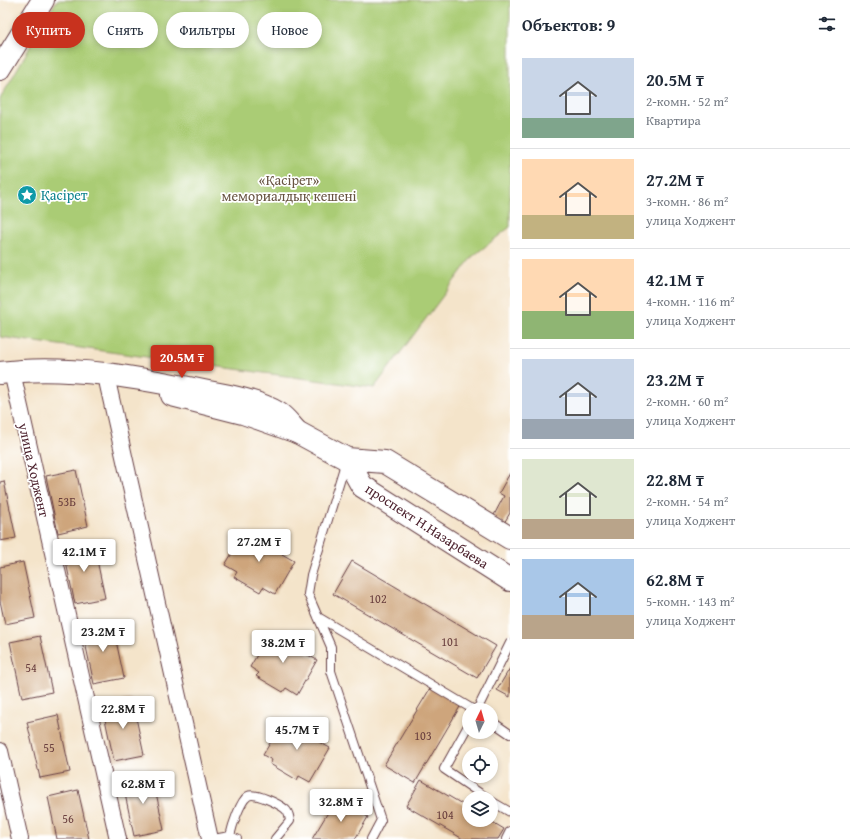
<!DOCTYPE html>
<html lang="ru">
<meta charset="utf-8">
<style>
body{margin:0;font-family:"Gentium Book Plus",serif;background:#f6f6f7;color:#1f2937;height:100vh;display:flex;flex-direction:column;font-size:15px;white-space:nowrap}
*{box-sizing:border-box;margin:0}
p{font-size:13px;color:#747a83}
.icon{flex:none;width:22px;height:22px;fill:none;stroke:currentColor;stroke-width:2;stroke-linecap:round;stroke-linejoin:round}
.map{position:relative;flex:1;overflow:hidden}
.details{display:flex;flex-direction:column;background:#fff;width:340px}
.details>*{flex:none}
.hud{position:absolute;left:12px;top:12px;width:380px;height:36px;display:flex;gap:8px}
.needle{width:26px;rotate:5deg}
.buttons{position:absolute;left:462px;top:703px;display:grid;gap:8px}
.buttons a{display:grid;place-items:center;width:36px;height:36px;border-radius:50%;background:#fff;box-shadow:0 2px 6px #0003;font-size:20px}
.price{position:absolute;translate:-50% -34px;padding:0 9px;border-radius:4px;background:#fff;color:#222;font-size:13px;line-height:26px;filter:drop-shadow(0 1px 2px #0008)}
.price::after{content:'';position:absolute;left:50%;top:24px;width:12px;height:9px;margin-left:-6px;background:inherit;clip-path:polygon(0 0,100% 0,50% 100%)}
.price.on{background:#c8321e;color:#fff}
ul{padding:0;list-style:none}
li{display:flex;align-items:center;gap:12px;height:100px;padding:0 12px}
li+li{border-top:1px solid #e0e1e3}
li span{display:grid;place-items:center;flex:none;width:112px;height:80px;border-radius:0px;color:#555}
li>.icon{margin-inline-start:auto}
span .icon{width:48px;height:48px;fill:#fffc;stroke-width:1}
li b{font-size:17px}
h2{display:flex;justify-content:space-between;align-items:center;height:48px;padding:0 12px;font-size:17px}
.pill{padding:0 14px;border-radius:18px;background:#fff;box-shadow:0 2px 6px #0003;font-size:14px;line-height:36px}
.pill.on{background:#c8321e;color:#fff}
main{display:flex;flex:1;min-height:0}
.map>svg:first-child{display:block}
.green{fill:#aacc75;stroke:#7a7650}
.building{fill:#cea57b}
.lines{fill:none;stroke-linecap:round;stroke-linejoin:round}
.service-casing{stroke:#643d43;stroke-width:10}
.minor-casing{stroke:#643d43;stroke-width:18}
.secondary-casing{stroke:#643d43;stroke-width:24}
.primary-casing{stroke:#643d43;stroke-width:24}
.service{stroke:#fff;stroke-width:8}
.minor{stroke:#fff;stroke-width:16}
.secondary{stroke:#fff;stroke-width:22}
.primary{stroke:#fff;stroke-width:22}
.labels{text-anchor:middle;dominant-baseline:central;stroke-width:3.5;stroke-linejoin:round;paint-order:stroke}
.number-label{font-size:12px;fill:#6b403f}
.park-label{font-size:14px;fill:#675341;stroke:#fff}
.culture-label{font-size:14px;fill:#0d838f;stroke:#fff;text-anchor:start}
.street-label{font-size:14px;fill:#4a1f2b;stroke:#fff}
</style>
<main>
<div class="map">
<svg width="510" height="839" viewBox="0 0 510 839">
<rect width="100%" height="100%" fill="#fff"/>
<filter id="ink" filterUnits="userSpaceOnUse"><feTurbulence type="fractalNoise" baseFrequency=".025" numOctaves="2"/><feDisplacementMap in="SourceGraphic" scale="8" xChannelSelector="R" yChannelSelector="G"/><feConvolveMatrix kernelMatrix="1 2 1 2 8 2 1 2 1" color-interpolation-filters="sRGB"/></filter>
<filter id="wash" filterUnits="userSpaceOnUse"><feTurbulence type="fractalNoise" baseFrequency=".012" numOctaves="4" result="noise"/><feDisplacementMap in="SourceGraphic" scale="16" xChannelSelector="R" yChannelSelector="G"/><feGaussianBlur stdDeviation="0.9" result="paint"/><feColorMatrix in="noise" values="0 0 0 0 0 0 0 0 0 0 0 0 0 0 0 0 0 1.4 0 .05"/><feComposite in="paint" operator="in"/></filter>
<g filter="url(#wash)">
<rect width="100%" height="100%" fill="#f4e4ca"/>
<path class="green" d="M57,0H510V227L472,257L374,388L0,337V99Z"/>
<g id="blocks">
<path class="building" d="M76,470L88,526L58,533L46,476Z
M510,473V513L504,523L493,517L504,496L499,493Z
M4,481L16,538L0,541V482Z
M245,532L256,539L258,535L284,550L282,554L294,561L275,594L263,587L260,592L234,577L237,572L225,565Z
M93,541L105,598L75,604L63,548Z
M352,561L496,646L477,678L333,594Z
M23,562L35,618L5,624L0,601V567Z
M112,622L124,678L94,684L82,628Z
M270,633L279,638L282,634L309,650L306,654L317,660L297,695L286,688L283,692L256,676L259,673L250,667Z
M40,636L52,692L22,698L10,642Z
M510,668V697L497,690Z
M431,687L461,705L415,783L384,765Z
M132,699L144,755L114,761L102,705Z
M58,715L70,772L40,778L27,722Z
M283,721L292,726L295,722L322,737L319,742L330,748L310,782L299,776L297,780L270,764L272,760L263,755Z
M152,774L164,830L134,836L122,780Z
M421,780L469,808V820H489L504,829L498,839H463L406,806Z
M78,790L89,839H57L48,797Z
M336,799L368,817L355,839H312Z"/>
</g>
</g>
<g filter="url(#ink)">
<use href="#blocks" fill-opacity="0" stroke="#643d43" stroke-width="1"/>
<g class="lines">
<defs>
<path id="service" d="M345,464L311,575L308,594L331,647V671L381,820L371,839
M318,617L474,710
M477,710L510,643
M491,721L510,734
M469,724L444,769L487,798
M491,801L510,812
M230,836C232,827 240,801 248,796C255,792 279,804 285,809C289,812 289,816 290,821L275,839
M213,839L230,836L237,839
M506,839L510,831"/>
<path id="minor" d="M14,381L118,839
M108,385L210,839
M0,751L20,839"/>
<path id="secondary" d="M172,395L243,413L297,432L347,459L385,462L510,538
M347,459L362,486L510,580"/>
<path id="primary" d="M0,69L43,0
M0,373C66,364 143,378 208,392C230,396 258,401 278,413C285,417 291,426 297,432"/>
</defs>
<use href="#service" class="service-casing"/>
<use href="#minor" class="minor-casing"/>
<use href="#secondary" class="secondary-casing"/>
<use href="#primary" class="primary-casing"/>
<use href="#service" class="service"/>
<use href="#minor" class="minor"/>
<use href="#secondary" class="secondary"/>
<use href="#primary" class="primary"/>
</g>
</g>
<defs>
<symbol id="sight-disc" viewBox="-11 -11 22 22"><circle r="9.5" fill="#0f9aa8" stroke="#fff"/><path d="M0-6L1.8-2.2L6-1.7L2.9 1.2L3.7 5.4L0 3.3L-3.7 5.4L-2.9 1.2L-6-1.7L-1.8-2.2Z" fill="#fff"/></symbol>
</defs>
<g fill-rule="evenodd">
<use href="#sight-disc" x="16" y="184" width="22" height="22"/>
</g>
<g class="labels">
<g class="number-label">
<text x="67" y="501">53Б</text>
<text x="378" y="598">102</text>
<text x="450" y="641">101</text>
<text x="31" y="667">54</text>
<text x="423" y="735">103</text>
<text x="49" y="747">55</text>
<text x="445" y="814">104</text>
<text x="68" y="818">56</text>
</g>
<g class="park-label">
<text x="289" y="180">«Қасірет»<tspan x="289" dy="16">мемориалдық кешені</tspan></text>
</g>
<g class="culture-label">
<text x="41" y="195">Қасірет</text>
</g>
<g class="street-label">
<text transform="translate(34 470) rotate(77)">улица Ходжент</text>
<text transform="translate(427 526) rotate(33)">проспект Н.Назарбаева</text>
</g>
</g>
</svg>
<div class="buttons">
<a><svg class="needle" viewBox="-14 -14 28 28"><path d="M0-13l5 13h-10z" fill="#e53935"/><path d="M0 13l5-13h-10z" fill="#747a83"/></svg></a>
<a><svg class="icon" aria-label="locate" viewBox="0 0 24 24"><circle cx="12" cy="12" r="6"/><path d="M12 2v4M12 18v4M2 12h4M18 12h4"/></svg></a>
<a><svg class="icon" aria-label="layers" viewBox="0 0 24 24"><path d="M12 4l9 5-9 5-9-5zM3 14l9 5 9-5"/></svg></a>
</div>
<b class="price on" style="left:182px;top:379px">20.5M ₸</b>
<b class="price" style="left:259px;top:563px">27.2M ₸</b>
<b class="price" style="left:84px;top:573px">42.1M ₸</b>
<b class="price" style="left:103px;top:653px">23.2M ₸</b>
<b class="price" style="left:283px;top:664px">38.2M ₸</b>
<b class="price" style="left:123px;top:730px">22.8M ₸</b>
<b class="price" style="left:297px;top:751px">45.7M ₸</b>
<b class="price" style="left:143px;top:805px">62.8M ₸</b>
<b class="price" style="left:341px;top:823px">32.8M ₸</b>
<div class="hud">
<a class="pill on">Купить</a>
<a class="pill">Снять</a>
<a class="pill">Фильтры</a>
<a class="pill">Новое</a>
</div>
</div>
<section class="details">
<h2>Объектов: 9<svg class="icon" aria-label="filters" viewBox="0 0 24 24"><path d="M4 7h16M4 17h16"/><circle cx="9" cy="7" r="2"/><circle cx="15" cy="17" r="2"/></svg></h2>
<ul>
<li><span style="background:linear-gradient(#c9d6e8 75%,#7fa58c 0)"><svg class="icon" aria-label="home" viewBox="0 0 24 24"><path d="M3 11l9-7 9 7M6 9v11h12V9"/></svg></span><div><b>20.5M ₸</b><p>2-комн. · 52 m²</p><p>Квартира</p></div></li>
<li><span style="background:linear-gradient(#ffd9b3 70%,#c2b280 0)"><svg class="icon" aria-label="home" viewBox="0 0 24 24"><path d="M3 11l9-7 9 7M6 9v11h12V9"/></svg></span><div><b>27.2M ₸</b><p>3-комн. · 86 m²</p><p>улица Ходжент</p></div></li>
<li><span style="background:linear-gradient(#ffd9b3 65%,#8fb573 0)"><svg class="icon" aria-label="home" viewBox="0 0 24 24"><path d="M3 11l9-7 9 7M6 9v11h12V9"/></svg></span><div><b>42.1M ₸</b><p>4-комн. · 116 m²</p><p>улица Ходжент</p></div></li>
<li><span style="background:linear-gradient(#c9d6e8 75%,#9aa5b1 0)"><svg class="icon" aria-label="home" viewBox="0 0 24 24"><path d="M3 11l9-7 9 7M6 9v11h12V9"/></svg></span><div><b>23.2M ₸</b><p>2-комн. · 60 m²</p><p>улица Ходжент</p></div></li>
<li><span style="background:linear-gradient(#dfe7d0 75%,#b9a48a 0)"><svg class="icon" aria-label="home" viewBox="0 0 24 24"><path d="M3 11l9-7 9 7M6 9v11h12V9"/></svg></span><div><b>22.8M ₸</b><p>2-комн. · 54 m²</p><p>улица Ходжент</p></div></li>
<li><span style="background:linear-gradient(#a9c7e8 70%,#b9a48a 0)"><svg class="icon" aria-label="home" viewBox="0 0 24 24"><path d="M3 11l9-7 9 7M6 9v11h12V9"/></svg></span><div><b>62.8M ₸</b><p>5-комн. · 143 m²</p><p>улица Ходжент</p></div></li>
</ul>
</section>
</main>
